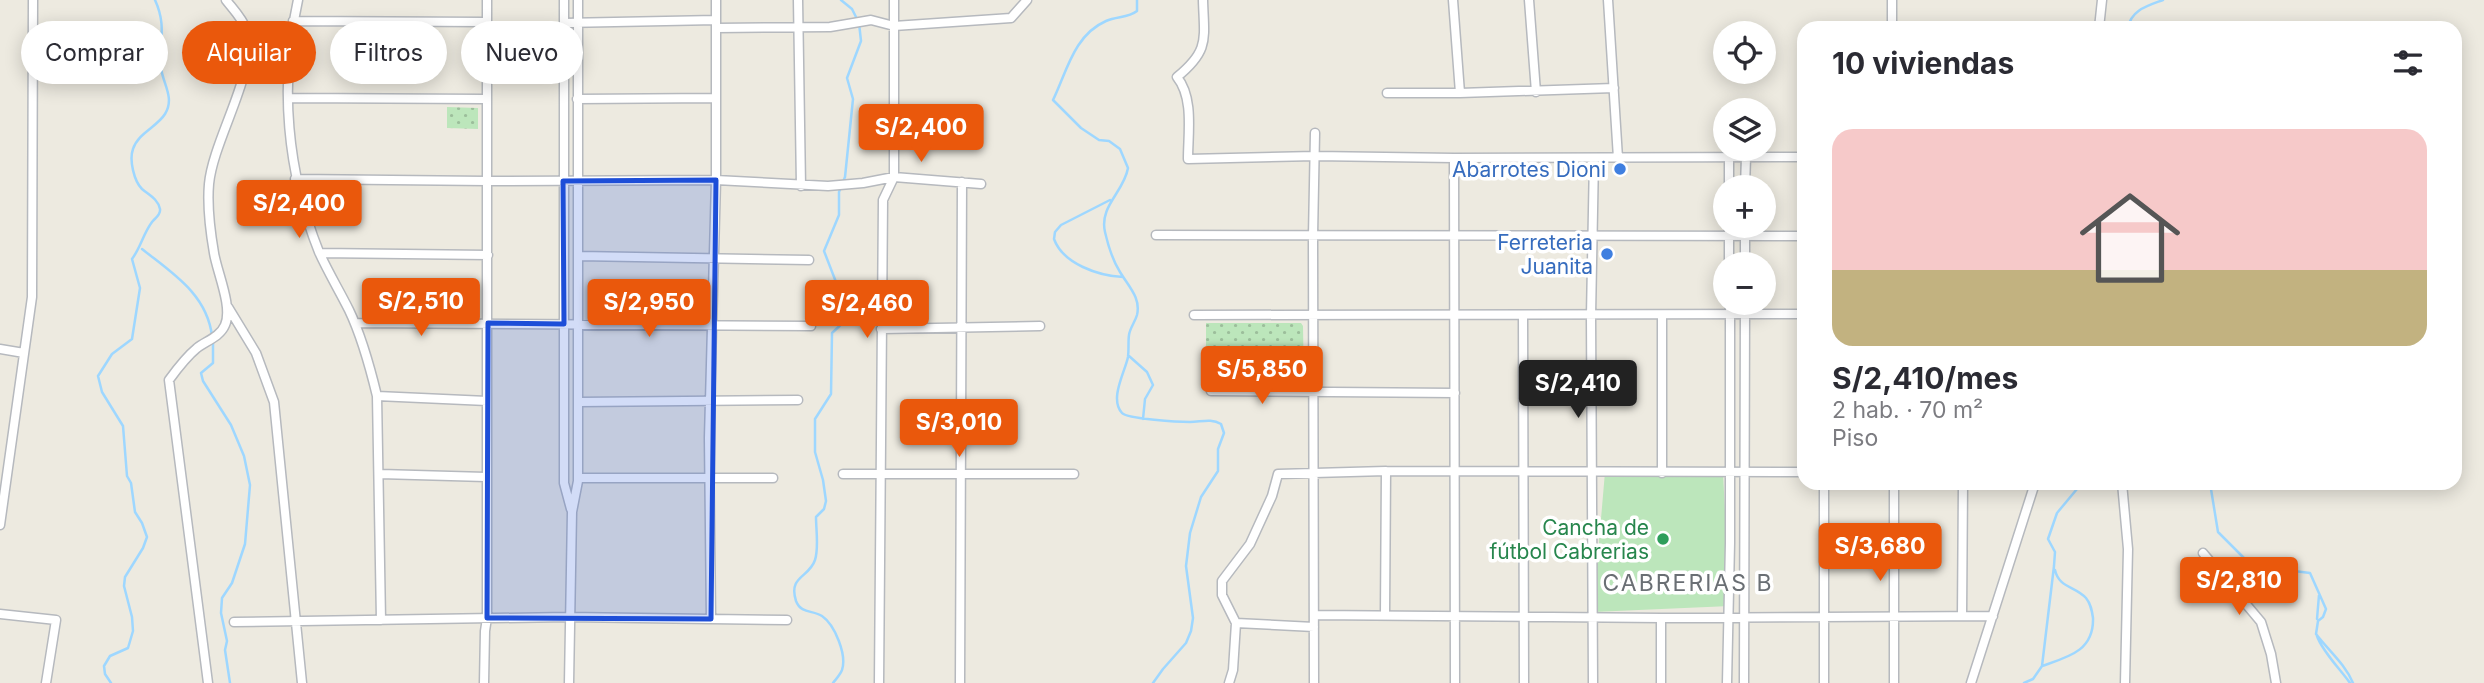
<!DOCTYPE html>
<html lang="es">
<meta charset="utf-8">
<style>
body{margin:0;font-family:Inter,sans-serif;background:#f7f7f7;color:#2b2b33;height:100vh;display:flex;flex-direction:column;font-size:26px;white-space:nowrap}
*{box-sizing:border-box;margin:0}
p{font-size:23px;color:#7c7c81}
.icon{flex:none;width:38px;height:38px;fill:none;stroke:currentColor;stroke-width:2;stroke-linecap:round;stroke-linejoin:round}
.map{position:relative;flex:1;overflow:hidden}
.side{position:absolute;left:1797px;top:21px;width:665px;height:469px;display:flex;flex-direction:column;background:#fff;border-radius:21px;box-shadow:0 4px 18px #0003}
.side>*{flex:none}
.hud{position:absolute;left:21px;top:21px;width:665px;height:63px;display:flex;gap:14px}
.controls{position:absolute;left:1713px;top:21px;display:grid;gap:14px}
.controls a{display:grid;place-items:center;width:63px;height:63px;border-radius:50%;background:#fff;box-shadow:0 4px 18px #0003;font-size:35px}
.price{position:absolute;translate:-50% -60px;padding:0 16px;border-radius:7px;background:#ea580c;color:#fff;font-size:23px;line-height:46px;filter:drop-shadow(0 2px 4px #0008)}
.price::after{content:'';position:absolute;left:50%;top:42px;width:21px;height:16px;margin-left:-10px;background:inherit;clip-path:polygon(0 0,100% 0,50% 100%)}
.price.current{background:#222;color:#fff}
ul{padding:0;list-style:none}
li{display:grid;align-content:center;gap:14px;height:371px;padding:0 35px}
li+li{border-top:2px solid #e1e1e2}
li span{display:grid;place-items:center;height:217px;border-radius:21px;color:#555}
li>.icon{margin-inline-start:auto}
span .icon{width:126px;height:126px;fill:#fffc;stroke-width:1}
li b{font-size:30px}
h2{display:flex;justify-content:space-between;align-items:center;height:84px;padding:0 35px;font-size:30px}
.pill{padding:0 24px;border-radius:32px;background:#fff;box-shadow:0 4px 18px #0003;font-size:24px;line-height:63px}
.pill.current{background:#ea580c;color:#fff}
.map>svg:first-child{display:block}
.grass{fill:url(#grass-dots)}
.park{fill:#bce6bb}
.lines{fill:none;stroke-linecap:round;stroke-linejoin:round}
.stream{stroke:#9ed7ff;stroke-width:2.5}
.street-casing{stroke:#b6b9be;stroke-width:11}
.street{stroke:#fff;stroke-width:8}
.marked{fill:#1d4ed8;fill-opacity:0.2;stroke:#1d4ed8;stroke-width:5;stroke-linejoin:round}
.shop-dot{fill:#3f7fe0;stroke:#fff;stroke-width:2.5}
.leisure-dot{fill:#2e9e5b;stroke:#fff;stroke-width:2.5}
.labels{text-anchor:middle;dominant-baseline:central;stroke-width:7;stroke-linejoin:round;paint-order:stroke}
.shop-label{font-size:21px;fill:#366cbe;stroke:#fff;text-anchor:end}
.leisure-label{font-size:21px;fill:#27864d;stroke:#fff;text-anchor:end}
.neighbourhood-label{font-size:23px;letter-spacing:2px;fill:#6a6f74;stroke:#fff}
</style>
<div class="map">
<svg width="2484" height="683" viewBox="0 0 2484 683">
<defs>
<pattern id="grass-dots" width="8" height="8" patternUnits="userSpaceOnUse" patternTransform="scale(1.75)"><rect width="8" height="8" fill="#bce6bb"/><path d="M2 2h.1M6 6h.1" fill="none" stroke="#9cbe9b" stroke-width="1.8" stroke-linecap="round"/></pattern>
</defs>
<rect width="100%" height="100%" fill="#edeae0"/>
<path class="grass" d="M447,107L478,108V129L447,128Z
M1206,323H1301L1303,326L1304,386H1206Z"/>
<path class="park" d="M1605,472L1723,473L1730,606L1593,612Z"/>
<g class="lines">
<path class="stream" d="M1137,0V11C1128,18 1117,16 1106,21C1074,35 1067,71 1053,100L1081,128L1099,140L1109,141L1120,149L1128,168C1124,192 1099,206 1105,232C1108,245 1113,261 1120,272C1129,287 1141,298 1137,315C1135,322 1130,328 1129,335C1128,342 1129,349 1128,357C1125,372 1109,399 1122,413C1127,419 1180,422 1190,422C1201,422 1211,418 1221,424L1224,433L1218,449V471L1201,497L1190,533L1186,566L1193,618L1191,631L1186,643L1163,669L1153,683
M2128,28C2131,10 2147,6 2163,0
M1110,200L1061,225L1055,232L1054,239C1063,264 1099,276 1123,277
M142,249C172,273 207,294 212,336
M213,343V363L201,373L203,381L231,425L244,456L250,485L245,544L232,583L222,598L221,613L227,641L225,650L230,683
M1129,356L1147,372L1153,385L1145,399L1143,419
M2210,483L2218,532L2252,566L2310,573L2326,609L2323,617L2318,621L2316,634C2329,651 2345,664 2353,683
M2317,619L2319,595
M2317,636C2322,651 2340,669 2350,683
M2042,666C2068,657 2094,651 2093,618C2092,611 2091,604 2086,598C2075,586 2059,588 2055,570
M111,683L105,674L104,666L110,656L128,648L133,631L132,617L124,586L125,577L143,548L147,537L142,523L135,512L131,483L127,476L123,426L102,392L98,376L112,354L132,339L140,288L132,259C141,247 143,234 152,222C155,218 161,215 160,209C158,199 149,195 142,189C134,181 129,160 133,149C138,133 157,127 165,114C175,98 163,84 161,68C159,42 167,26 155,0
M833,683C836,679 840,675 842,670C847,655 835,625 822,616C813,610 801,614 796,601C788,576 809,578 815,560C819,548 816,530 816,517L824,509L826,501L823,480L815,452V419L831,394L832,333L847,319L852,311L849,303L841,295L824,251L839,215V192L845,177L853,99L847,78L861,41L859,23L852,9L841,0
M2024,683L2033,679L2042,666L2054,566L2055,552L2048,539L2057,513L2082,483"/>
<defs>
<path id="street" d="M298,0C279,85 287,172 319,252C328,272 339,290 349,310C362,337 370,367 377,396L381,620
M564,0V483L571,509
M798,0L801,186
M1203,0C1204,39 1210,50 1177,77C1194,98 1188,133 1188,159L1315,156L1454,158L1804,157
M1453,0L1460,93
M1529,0L1536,92
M1608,0L1618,158
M293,21L486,22
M564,23L716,20
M717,28L830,27L871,20L894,26L1011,18L1027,0
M1892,28V0
M2099,28L2102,0
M1387,93H1460L1614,88
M288,98L486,99
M577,99L716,98
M1454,158L1455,683
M295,179L487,181L716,180L828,186L863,183L894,177L981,184
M1729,187V157
M1745,187L1746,157
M1729,226V264
M1745,226V264
M1156,235L1804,236
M320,253L488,255
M579,256L809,260
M228,307L256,353L274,402L302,683
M1194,315L1804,314
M1523,315L1524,683
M1662,315V473
M355,323L811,326
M881,329L1040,326
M0,349L24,353
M1211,391L1455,393
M377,396L487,401
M579,402L798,400
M380,474L486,477
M843,474H1074
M578,478H773
M1824,483V683
M2122,483L2128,549L2125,683
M0,525L32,297L33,0
M2203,553L2261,622L2271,654L2276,683
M0,614L56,620L46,683
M1314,615L1661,618L1993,616
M1385,615L1386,471
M1962,616L1963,483
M1661,618V683
M711,619L709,438L716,180V0
M234,622L568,617L787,620
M1236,623L1314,627
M208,683L169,380C177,369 186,357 197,348C206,341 220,337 225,325C233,307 217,272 214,253C210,230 207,207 209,184C213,140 258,70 247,31C243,19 233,9 226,0
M484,683L485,631L487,618V0
M569,683L572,512L578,481V0
M879,683L883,200L894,177V0
M960,683L962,182
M1229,683L1233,670L1236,623L1222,595V581L1250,544L1272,496L1278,474L1386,471L1804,472
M1314,683L1313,236L1315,133
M1593,683L1591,316L1594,158
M1727,683L1730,543V303
M1744,683L1745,303
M1894,683V483
M1971,683L2035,483"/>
</defs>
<use href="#street" class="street-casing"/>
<use href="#street" class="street"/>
</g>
<path class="marked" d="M716,180L711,619L487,618L488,323L564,324L563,181Z"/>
<g class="shop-dot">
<circle cx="1620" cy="169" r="7"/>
<circle cx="1607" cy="254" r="7"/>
</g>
<circle class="leisure-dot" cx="1663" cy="539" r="7"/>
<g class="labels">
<g class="shop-label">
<text x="1606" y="169">Abarrotes Dioni</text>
<text x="1593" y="242">Ferreteria<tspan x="1593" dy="24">Juanita</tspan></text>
</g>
<g class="leisure-label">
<text x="1649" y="527">Cancha de<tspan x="1649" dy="24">fútbol Cabrerias</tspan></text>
</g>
<g class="neighbourhood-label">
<text x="1688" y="583">CABRERIAS B</text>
</g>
</g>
</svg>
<div class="controls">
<a><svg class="icon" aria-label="locate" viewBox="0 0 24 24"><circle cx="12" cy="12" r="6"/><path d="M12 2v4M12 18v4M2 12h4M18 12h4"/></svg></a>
<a><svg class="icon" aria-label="layers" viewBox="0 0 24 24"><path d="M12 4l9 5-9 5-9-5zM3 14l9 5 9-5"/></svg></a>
<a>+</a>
<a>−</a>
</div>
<b class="price" style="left:921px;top:164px">S/2,400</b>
<b class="price" style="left:299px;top:240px">S/2,400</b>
<b class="price" style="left:421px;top:338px">S/2,510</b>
<b class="price" style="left:649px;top:339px">S/2,950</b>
<b class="price" style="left:867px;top:340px">S/2,460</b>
<b class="price" style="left:1262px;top:406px">S/5,850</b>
<b class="price current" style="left:1578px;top:420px">S/2,410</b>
<b class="price" style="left:959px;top:459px">S/3,010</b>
<b class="price" style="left:1880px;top:583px">S/3,680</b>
<b class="price" style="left:2239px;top:617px">S/2,810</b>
<div class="hud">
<a class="pill">Comprar</a>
<a class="pill current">Alquilar</a>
<a class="pill">Filtros</a>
<a class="pill">Nuevo</a>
</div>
<section class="side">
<h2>10 viviendas<svg class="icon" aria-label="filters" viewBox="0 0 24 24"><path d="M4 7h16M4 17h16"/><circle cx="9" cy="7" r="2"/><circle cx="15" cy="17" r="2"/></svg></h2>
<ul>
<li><span style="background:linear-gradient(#f6c9c9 65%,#c2b280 0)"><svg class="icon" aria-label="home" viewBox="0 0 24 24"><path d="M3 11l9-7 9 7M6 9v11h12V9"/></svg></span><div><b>S/2,410/mes</b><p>2 hab. · 70 m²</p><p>Piso</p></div></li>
</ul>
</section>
</div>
